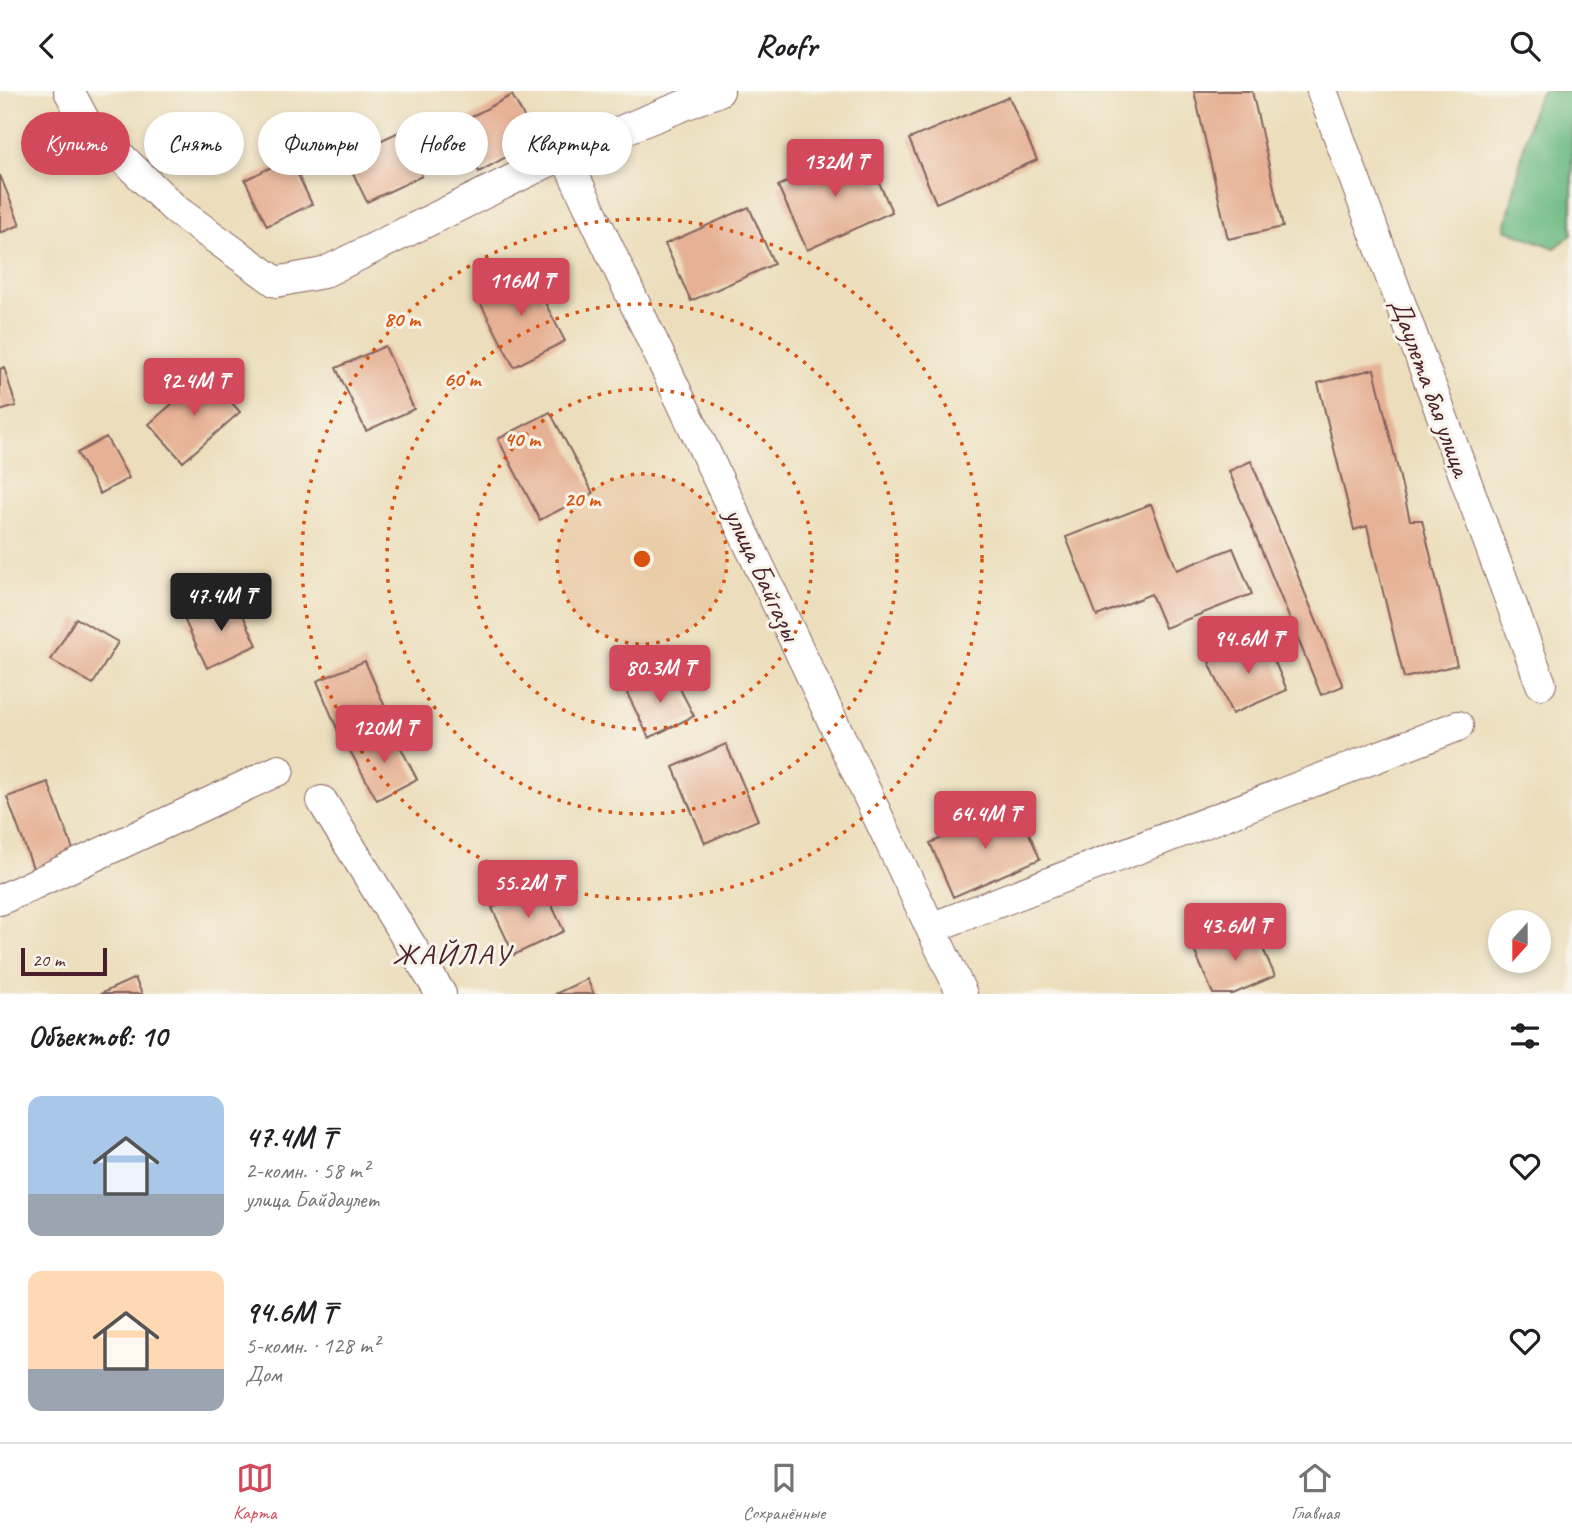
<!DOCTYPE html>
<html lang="ru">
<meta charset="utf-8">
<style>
body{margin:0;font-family:Caveat,sans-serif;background:#f6f6f6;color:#202124;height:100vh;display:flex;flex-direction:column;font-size:26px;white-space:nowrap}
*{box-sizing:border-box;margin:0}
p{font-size:23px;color:#757577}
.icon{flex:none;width:38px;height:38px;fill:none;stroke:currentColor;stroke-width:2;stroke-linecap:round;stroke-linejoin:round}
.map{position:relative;height:903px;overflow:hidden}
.side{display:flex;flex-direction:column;background:#fff;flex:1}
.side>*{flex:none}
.banner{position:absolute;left:21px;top:21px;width:700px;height:63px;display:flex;gap:14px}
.needle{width:46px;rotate:201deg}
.buttons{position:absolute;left:1488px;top:819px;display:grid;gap:14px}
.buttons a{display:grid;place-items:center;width:63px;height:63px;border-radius:50%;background:#fff;box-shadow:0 4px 10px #0003;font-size:35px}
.scale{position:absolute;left:21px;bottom:18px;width:86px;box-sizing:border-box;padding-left:7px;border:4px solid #4a1f2b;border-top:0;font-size:19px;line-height:24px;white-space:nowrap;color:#4a1f2b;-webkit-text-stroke:5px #f7f3e8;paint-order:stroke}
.price{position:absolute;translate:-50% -60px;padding:0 16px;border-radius:7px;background:#d1495b;color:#fff;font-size:23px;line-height:46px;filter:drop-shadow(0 2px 4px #0008)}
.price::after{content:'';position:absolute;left:50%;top:42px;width:21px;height:16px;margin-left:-10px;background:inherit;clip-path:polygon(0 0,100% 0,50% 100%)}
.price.on{background:#222;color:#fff}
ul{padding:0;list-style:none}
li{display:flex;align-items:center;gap:21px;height:175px;padding:0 28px}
li span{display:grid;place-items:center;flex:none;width:196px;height:140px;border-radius:14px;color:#555}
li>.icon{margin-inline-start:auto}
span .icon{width:84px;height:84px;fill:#fffc;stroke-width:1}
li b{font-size:30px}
h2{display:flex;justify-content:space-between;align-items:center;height:84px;padding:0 28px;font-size:30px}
.pill{padding:0 24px;border-radius:32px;background:#fff;box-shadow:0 4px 10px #0003;font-size:24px;line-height:63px}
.pill.on{background:#d1495b;color:#fff}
header{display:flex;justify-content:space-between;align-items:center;height:91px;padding:0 28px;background:#fff;font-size:32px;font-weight:800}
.tab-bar{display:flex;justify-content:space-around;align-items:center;height:98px;border-top:2px solid #e0e0e0;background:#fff;font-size:19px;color:#757577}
.tab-bar a{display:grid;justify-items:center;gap:4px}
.tab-bar .on{color:#d1495b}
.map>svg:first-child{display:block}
.forest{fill:#70bc85;stroke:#5d6e58;stroke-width:2}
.building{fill:#e6b194}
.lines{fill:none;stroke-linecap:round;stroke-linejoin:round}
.minor-casing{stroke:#83625e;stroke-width:32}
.minor{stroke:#fff;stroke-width:30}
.ring{fill:none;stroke:#d8530f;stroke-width:3.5;stroke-dasharray:3.5 7}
.labels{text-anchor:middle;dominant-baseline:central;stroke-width:6;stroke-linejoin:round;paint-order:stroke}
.street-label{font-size:28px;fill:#4a1f2b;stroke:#f7f3e8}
.neighbourhood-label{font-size:30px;letter-spacing:2px;fill:#4a1f2b;stroke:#f7f3e8}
.centre{fill:#d8530f;stroke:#f7f3e8;stroke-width:3.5}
.ring-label{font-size:21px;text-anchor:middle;font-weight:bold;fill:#d8530f;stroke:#f7f3e8;stroke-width:6;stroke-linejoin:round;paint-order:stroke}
</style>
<header><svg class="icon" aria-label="back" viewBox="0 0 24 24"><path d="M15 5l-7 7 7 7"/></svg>Roofr<svg class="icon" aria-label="search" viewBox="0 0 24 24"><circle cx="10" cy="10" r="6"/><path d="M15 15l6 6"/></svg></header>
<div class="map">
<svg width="1572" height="903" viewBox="0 0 1572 903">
<rect width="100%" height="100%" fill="#f7f3e8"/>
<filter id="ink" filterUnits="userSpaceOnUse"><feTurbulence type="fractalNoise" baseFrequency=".0143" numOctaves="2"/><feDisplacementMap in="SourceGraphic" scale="14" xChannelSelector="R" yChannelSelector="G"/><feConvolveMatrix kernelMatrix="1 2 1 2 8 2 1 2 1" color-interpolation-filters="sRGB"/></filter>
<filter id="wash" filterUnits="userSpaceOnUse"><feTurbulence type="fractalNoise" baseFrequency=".00686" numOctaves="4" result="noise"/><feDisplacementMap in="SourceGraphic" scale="28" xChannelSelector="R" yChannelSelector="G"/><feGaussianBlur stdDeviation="1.57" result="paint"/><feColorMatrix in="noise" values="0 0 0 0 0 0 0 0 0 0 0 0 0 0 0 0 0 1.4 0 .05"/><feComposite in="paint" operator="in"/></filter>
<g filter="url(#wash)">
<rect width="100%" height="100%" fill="#ecdebc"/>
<path class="forest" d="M1542,0H1572V143L1555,157L1505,138L1532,20Z"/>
<g id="blocks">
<path class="building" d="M1194,0H1252L1283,136L1228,148Z
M512,4L537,49L479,81L454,35Z
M1009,6L1037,69L936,112L909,48Z
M401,40L422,85L367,111L345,66Z
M864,57L892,121L807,159L778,95Z
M290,67L312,113L267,135L245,89Z
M0,84L20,134L0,142Z
M749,116L774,173L691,210L665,153Z
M527,177L565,250L514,276L476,204Z
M385,255L414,318L366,340L336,277Z
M4,276L16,315L0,320V278Z
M1374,278L1410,429H1422L1457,574L1404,587L1367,435L1354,439L1318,292Z
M206,283L240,321L183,371L149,333Z
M550,321L593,402L540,429L498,348Z
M106,346L129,387L100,403L77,362Z
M1251,370L1343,595L1321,604L1229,380Z
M1151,413L1177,479L1233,457L1252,503L1165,537L1151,503L1097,525L1066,446Z
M235,507L257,554L207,577L185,530Z
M76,527L118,551L93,593L51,569Z
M1265,548L1287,599L1232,623L1209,571Z
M365,570L389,625L340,645L317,590Z
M671,580L694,625L649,647L627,602Z
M391,638L417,688L377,709L350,660Z
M726,653L758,729L705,752L673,676Z
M48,691L75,764L34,780L7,706Z
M1017,714L1040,768L953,806L930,752Z
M542,794L564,840L514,864L492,817Z
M1253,835L1275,885L1233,903H1213L1194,859Z
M135,887L142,903H100Z
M587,888L594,903H555Z"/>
</g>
</g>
<g filter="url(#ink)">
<use href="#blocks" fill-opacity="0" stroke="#83625e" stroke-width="2"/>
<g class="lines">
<defs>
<path id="minor" d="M69,0L86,32L176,119L276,191L323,182L564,63L719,0
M1322,0L1541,593
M564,63L962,903
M322,710L441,903
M0,809L279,679
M931,837L1458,635"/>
</defs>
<use href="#minor" class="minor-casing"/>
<use href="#minor" class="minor"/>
</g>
</g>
<circle cx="642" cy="468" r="85" fill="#d8530f" fill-opacity=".12"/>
<g class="ring">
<circle cx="642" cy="468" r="85"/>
<circle cx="642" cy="468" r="170"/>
<circle cx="642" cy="468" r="255"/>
<circle cx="642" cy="468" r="340"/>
</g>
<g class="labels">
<g class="street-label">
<text transform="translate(1431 296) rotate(70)">Даулета бая улица</text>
<text transform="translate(763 483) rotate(65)">улица Байгазы</text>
</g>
<g class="neighbourhood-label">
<text x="452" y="863">ЖАЙЛАУ</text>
</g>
</g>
<circle cx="642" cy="468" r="10" class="centre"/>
<g class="ring-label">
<text x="402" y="235">80 m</text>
<text x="462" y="295">60 m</text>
<text x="522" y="355">40 m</text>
<text x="582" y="415">20 m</text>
</g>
</svg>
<div class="buttons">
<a><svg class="needle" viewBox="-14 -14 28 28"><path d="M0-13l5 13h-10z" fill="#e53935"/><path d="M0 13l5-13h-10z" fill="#757577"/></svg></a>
</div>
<div class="scale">20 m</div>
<b class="price" style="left:835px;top:108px">132M ₸</b>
<b class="price" style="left:521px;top:227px">116M ₸</b>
<b class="price" style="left:194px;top:327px">92.4M ₸</b>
<b class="price on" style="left:221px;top:542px">47.4M ₸</b>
<b class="price" style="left:1248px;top:585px">94.6M ₸</b>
<b class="price" style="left:660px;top:614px">80.3M ₸</b>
<b class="price" style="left:384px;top:674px">120M ₸</b>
<b class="price" style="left:985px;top:760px">64.4M ₸</b>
<b class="price" style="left:528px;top:829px">55.2M ₸</b>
<b class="price" style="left:1235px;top:872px">43.6M ₸</b>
<div class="banner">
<a class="pill on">Купить</a>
<a class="pill">Снять</a>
<a class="pill">Фильтры</a>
<a class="pill">Новое</a>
<a class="pill">Квартира</a>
</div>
</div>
<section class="side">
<h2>Объектов: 10<svg class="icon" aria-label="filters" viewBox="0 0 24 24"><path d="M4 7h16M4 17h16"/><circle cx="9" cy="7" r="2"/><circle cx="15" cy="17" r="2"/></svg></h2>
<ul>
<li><span style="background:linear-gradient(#a9c7e8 70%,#9aa5b1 0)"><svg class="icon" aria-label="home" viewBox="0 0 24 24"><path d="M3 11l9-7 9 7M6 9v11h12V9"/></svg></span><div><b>47.4M ₸</b><p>2-комн. · 58 m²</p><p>улица Байдаулет</p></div><svg class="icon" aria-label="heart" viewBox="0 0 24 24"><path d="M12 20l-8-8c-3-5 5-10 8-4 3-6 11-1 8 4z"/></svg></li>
<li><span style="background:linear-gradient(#ffd9b3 70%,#9aa5b1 0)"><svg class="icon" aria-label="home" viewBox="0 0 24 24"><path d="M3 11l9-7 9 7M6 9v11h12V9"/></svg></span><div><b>94.6M ₸</b><p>5-комн. · 128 m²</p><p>Дом</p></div><svg class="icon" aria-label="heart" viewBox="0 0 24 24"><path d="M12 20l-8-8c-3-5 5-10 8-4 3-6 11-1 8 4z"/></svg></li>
</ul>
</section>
<nav class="tab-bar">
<a class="on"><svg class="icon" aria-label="map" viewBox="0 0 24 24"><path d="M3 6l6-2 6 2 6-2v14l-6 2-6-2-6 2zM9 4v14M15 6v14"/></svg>Карта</a>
<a><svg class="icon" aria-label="saved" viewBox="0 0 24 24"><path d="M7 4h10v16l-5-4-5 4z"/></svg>Сохранённые</a>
<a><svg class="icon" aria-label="home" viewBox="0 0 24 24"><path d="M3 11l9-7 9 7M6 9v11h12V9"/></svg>Главная</a>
</nav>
